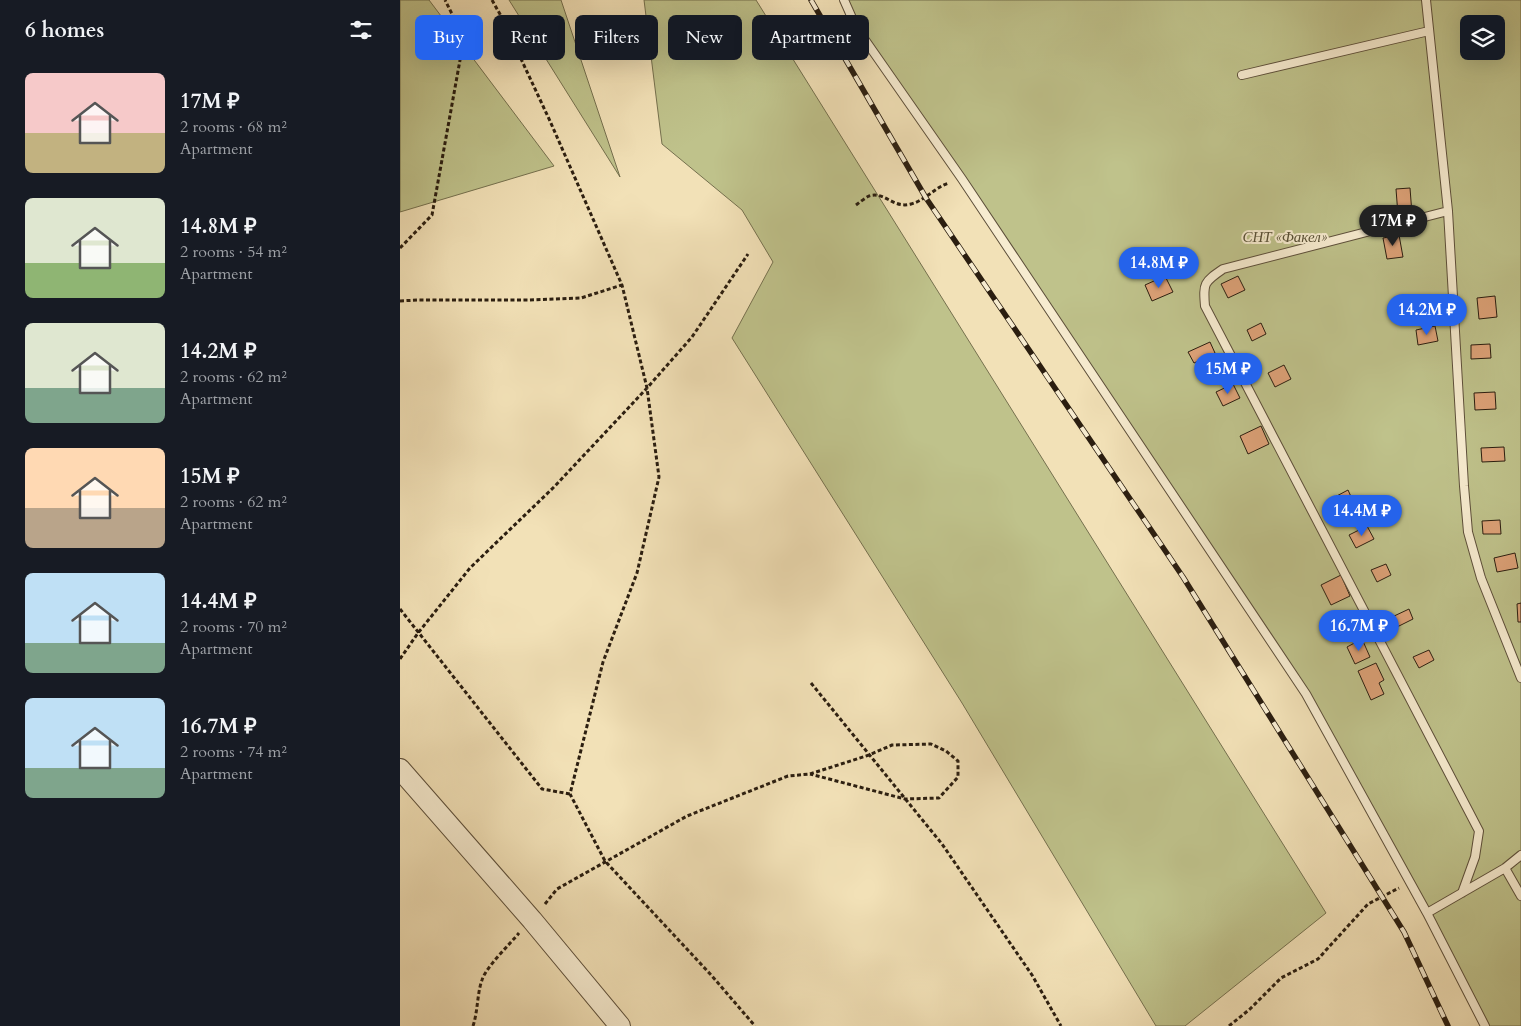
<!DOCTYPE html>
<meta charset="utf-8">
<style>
body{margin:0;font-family:Cardo,serif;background:#242831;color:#f1f3f6;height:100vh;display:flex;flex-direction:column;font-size:19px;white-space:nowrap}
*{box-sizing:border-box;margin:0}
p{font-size:16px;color:#9ea1a6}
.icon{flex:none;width:28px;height:28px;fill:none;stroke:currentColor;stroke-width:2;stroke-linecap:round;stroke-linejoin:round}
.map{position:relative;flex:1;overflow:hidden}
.drawer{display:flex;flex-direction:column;background:#171b24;width:400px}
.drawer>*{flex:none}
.banner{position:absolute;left:15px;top:15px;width:475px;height:45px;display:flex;gap:10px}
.fabs{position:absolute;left:1060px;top:15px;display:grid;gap:10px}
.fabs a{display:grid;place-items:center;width:45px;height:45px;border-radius:8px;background:#171b24;box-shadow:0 5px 20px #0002;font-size:25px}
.price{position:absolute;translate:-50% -42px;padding:0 11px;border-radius:18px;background:#2563eb;color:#fff;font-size:16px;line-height:32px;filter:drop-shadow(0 1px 2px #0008)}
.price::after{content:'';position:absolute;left:50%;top:30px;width:15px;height:11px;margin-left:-8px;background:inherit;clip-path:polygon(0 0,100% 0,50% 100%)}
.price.active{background:#222;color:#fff}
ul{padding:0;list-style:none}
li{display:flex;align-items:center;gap:15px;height:125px;padding:0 25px}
li span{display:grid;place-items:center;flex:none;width:140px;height:100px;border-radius:8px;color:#555}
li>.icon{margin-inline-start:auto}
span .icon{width:60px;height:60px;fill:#fffc;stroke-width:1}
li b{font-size:21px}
h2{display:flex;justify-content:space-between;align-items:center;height:60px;padding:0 25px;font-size:21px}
.chip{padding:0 18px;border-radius:8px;background:#171b24;box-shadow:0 5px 20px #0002;font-size:18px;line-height:45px}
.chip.active{background:#2563eb;color:#fff}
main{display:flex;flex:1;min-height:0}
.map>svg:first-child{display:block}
.green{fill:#bfc28b;stroke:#75704e;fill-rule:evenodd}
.building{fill:#dda278;stroke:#2b1e10}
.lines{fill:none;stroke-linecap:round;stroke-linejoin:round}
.service-casing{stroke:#5d4f3a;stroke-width:10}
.tertiary-casing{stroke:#5d4f3a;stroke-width:22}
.path{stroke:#2b1e10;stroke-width:3;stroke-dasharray:4 2.5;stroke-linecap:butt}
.service{stroke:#f7ecd0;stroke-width:8}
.tertiary{stroke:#f7ecd0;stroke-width:20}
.rail-casing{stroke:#2b1e10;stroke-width:5.5}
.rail{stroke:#f7ecd0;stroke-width:4;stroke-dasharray:11;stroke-linecap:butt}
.labels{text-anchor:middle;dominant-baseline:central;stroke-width:4;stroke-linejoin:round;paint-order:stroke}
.park-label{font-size:15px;font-style:italic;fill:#574f35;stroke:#f7ecd0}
</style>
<main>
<section class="drawer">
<h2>6 homes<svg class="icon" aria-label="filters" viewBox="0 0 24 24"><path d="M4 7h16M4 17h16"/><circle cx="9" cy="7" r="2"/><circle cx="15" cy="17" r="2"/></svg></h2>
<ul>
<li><span style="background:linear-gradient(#f6c9c9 60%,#c2b280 0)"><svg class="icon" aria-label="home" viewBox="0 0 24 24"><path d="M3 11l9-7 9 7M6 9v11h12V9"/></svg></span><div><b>17M ₽</b><p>2 rooms · 68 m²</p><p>Apartment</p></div></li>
<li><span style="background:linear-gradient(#dfe7d0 65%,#8fb573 0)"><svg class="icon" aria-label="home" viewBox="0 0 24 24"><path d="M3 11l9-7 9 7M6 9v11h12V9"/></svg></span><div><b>14.8M ₽</b><p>2 rooms · 54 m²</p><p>Apartment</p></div></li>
<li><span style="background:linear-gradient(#dfe7d0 65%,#7fa58c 0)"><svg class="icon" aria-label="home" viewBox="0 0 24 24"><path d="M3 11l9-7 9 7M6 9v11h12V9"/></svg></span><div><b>14.2M ₽</b><p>2 rooms · 62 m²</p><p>Apartment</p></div></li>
<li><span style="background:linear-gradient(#ffd9b3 60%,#b9a48a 0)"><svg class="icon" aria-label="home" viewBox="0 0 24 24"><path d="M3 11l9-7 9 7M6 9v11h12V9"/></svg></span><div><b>15M ₽</b><p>2 rooms · 62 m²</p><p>Apartment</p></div></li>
<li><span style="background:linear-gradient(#bfe0f5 70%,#7fa58c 0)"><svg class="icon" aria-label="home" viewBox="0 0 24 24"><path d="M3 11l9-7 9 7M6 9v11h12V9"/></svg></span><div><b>14.4M ₽</b><p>2 rooms · 70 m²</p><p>Apartment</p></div></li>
<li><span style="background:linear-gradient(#bfe0f5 70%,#7fa58c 0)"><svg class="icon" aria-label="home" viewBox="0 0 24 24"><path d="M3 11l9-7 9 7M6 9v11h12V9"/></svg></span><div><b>16.7M ₽</b><p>2 rooms · 74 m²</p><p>Apartment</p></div></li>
</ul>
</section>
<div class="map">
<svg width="1121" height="1026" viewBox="0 0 1121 1026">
<rect width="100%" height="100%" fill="#f2e1b7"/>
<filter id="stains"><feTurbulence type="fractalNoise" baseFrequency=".004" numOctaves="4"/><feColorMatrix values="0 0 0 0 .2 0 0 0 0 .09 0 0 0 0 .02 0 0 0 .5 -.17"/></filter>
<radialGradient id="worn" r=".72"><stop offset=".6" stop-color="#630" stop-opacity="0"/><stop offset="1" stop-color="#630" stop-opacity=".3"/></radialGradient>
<path class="green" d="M0,0H29L154,166L0,212Z
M109,0H161L220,177Z
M244,0H356L926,913L785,1026H756L562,703L332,338L373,262L342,210L262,144Z
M444,0H1121V1026H1085L906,694L456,27ZM1069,24H1096V51H1069Z"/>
<path class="building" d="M1010,188L1012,214L998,215L996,189Z
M999,235L1003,257L987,259L983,238Z
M765,276L773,292L752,301L745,285Z
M838,276L845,290L828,298L821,284Z
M1095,296L1097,317L1079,319L1077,298Z
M861,323L866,334L852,341L847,330Z
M1035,326L1038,341L1018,345L1016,330Z
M810,342L815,353L794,363L788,352Z
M1090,344L1091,358L1071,359V345Z
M884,365L891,379L875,387L868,373Z
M833,384L840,398L823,406L816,392Z
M1095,392L1096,409L1075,410L1074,393Z
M861,426L869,444L848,454L840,436Z
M1104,447L1105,461L1082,462L1081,448Z
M948,490L953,501L936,509L931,499Z
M1100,520L1101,534H1083L1082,521Z
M967,526L974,539L956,548L949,535Z
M1115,553L1118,568L1097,572L1094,558Z
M986,564L991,575L977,582L971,570Z
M941,575L950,596L931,605L921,585Z
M1121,603V622H1118L1117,604Z
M1009,609L1013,619L997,627L992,617Z
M952,613L961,633L947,639L937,620Z
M962,639L970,657L955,664L947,647Z
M1029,650L1034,660L1019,668L1013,657Z
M976,663L984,680L979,683L984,694L971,700L958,671Z"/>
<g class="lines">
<defs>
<path id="service" d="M444,0L456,27L562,179L906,694L1027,913L1085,1026
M1026,0L1048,211L1064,486L1068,532L1081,578L1121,678
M842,75L1029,31
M1048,211L823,269C804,282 803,283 805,306L1079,831L1075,857L1062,893
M1105,868L1121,896
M1027,913L1105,868L1121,855"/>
<path id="tertiary" d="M0,769L132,920L220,1026"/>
</defs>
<use href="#service" class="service-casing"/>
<use href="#tertiary" class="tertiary-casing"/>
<path class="path" d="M92,0L101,16L150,121L222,285L247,388L259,477L237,573L203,662L170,794L205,861L312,976L355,1026
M456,205C460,202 465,198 469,196C485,191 493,209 511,204C526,200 535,187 549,183
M0,248L32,215L64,38L45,0
M0,301L17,300H129L181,298L222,285
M0,609L142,789L170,794
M0,659L18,633L70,568L155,486L247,388L292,337L348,254
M411,683L542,844L632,975L661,1026
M145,904L157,889L287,816L388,776L410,774L469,755L492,745L531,744L546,751L558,761V777L539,798L505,799L410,774
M73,1026C78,1011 77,994 82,980C86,967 110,944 119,933
M829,1026L850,1009L881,978L918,959L968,904L999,888"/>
<use href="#service" class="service"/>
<use href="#tertiary" class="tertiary"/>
<defs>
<path id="rail" d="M411,0L526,198L783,577L1004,932L1048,1026"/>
</defs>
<use href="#rail" class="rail-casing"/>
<use href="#rail" class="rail"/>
</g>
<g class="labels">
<g class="park-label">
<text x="885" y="237">СНТ «Факел»</text>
</g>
</g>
<rect width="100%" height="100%" filter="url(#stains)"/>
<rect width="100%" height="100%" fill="url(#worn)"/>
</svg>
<div class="fabs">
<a><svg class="icon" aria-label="layers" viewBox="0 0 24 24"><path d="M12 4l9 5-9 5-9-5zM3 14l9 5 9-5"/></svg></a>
</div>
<b class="price active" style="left:993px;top:247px">17M ₽</b>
<b class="price" style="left:759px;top:289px">14.8M ₽</b>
<b class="price" style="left:1027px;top:336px">14.2M ₽</b>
<b class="price" style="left:828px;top:395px">15M ₽</b>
<b class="price" style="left:962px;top:537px">14.4M ₽</b>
<b class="price" style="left:959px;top:652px">16.7M ₽</b>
<div class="banner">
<a class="chip active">Buy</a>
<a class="chip">Rent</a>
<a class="chip">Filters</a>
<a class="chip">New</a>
<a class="chip">Apartment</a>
</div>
</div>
</main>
